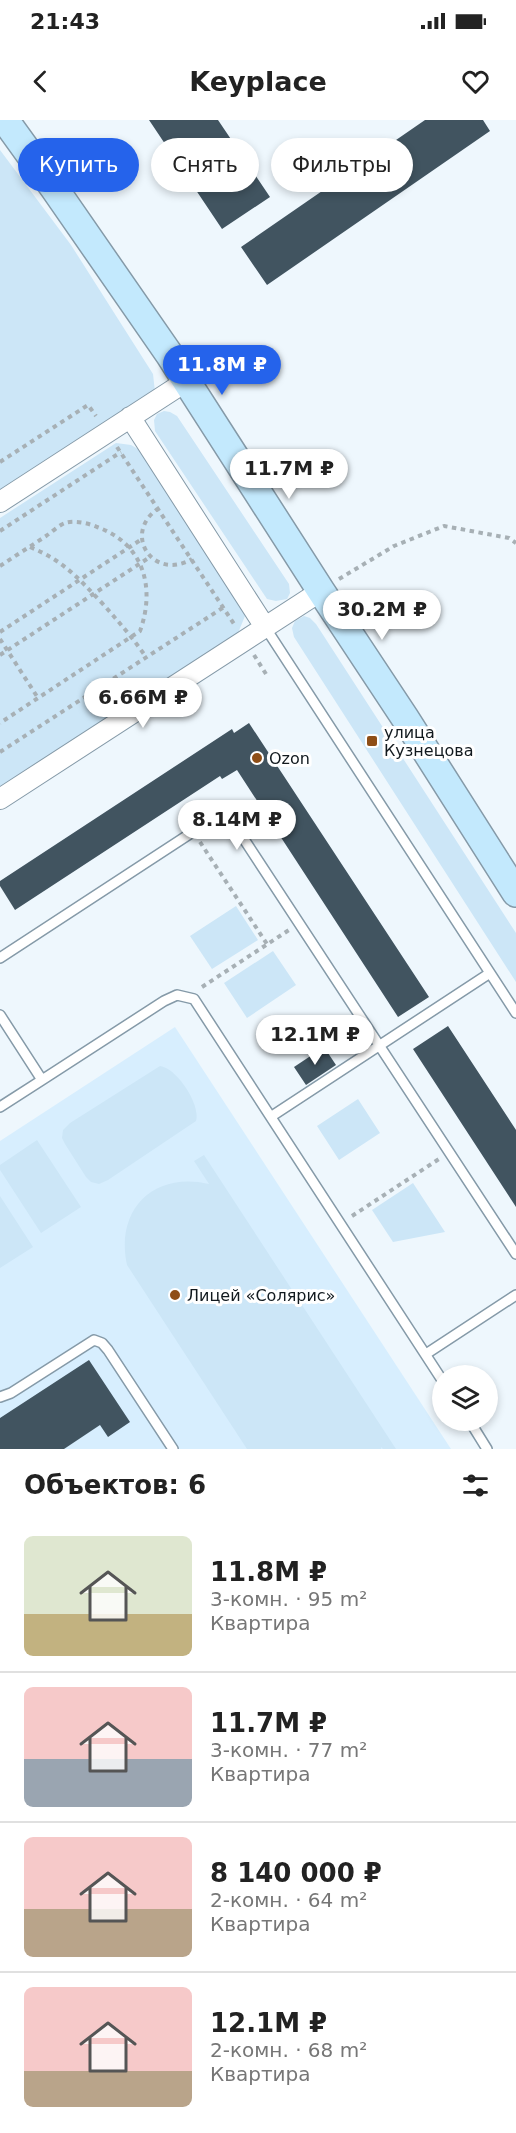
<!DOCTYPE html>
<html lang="ru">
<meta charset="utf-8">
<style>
body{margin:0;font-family:"DejaVu Sans",sans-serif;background:#f6f6f6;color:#222;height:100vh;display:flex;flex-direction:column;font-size:22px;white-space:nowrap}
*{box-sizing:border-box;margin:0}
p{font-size:20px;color:#767676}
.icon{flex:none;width:33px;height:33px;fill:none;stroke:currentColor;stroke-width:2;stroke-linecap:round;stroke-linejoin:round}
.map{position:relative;height:1329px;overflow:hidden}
.drawer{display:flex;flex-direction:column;background:#fff;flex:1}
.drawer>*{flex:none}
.top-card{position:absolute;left:18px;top:18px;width:480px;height:54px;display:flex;gap:12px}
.controls{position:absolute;left:432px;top:1245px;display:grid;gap:12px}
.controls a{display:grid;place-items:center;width:66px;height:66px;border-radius:50%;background:#fff;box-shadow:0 3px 9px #0003;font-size:30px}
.price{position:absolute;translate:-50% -51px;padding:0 14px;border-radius:21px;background:#fff;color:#222;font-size:20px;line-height:39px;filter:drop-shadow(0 2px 3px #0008)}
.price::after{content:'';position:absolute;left:50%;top:36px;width:18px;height:14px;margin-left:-9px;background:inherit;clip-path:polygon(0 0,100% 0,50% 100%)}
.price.current{background:#2563eb;color:#fff}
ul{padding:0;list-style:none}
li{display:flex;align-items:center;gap:18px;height:150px;padding:0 24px}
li+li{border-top:2px solid #e0e0e0}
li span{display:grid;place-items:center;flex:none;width:168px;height:120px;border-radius:9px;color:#555}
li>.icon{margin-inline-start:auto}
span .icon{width:72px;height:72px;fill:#fffc;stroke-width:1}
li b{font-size:26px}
h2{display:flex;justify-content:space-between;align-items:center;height:72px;padding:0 24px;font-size:26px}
.pill{padding:0 21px;border-radius:27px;background:#fff;box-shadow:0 3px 9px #0003;font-size:21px;line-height:54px}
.pill.current{background:#2563eb;color:#fff}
.status{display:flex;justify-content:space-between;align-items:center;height:42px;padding:0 30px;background:#fff;direction:ltr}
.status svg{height:16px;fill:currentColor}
header{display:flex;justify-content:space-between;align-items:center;height:78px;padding:0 24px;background:#fff;font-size:27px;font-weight:800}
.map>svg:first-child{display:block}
.built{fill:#d7eefe}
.green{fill:#cce6f7}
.building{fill:#415460}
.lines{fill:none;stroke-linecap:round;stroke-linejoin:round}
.service-casing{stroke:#859aa8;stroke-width:12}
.minor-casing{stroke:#859aa8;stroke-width:22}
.secondary-casing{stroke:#859aa8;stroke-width:30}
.path{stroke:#a7b0b5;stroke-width:4;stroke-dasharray:4.5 4.5;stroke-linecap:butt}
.service{stroke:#fff;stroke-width:9}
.minor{stroke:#fff;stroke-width:20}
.secondary{stroke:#c3e9fd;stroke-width:27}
.poi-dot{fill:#8e4e17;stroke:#fff;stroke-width:2}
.labels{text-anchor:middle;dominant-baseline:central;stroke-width:6;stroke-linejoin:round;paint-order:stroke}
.poi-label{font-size:16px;fill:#11191e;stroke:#fff;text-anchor:start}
</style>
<div class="status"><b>21:43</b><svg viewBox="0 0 49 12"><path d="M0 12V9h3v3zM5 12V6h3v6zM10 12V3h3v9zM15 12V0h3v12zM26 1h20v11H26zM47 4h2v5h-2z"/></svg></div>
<header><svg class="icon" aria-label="back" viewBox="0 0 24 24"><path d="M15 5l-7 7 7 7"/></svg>Keyplace<svg class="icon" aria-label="heart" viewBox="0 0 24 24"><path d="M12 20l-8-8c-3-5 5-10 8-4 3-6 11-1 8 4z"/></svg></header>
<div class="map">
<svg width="516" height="1329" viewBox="0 0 516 1329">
<rect width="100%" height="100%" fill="#eef7fd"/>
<path class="built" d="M175,907L451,1329H0V1021Z"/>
<path class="green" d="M0,30L71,125L153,254L156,281L0,375Z
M164,291L170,292L177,296L289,464L290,473L287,479L276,481L267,479L155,311L154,300L157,294Z
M116,323L131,325L143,332L240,478L245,496L238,513L0,667V398Z
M304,496L310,498L316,504L516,813V862L294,517L292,508L295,501Z
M236,786L258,820L212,849L190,816Z
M273,831L296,865L247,898L224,863Z
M160,946C177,948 201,985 196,1001L108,1060L99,1064L91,1062L86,1057L65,1024L62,1018L63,1010L70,1003Z
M358,979L380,1013L339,1040L317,1006Z
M37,1020L81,1087L41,1113L0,1050V1045Z
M204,1035L396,1329H383L381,1327V1329H247L127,1145C115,1090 153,1051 209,1064L194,1041Z
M413,1063L445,1112L393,1122L372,1090Z
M0,1076L33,1127L0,1148Z"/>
<path class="building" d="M149,0H218L270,77L222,109Z
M425,0H483L490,11L267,165L241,127Z
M249,603L429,877L398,897L237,650L222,659L220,656L15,790L0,766V761L232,609L234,613Z
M448,906L516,1010V1087L413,929Z
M324,927L336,945L306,965L294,947Z
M89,1240L130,1302L108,1317L100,1305L64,1329H0V1298Z"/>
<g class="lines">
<defs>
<path id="service" d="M265,507L516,893
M0,838L208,702C220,697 226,698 236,707L516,1134
M0,895L42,960L164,881L177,875L194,879L442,1260
M0,987L42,960
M272,996L490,853
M426,1234L516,1175
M0,1277L11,1273L94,1220L102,1223L108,1230L173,1329
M469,1300L487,1329"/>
<path id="minor" d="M130,297L265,507
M0,382L185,262
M0,679L321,471"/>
<path id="secondary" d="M5,0L54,68L169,234L321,471L405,598L516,773"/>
</defs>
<use href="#service" class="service-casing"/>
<use href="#minor" class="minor-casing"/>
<use href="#secondary" class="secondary-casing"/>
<path class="path" d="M117,327L234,504
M0,342L88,285L96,296
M159,388C121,413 153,462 192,439
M0,411L121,332
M30,427C64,441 78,458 102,483C118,501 133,518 146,537
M0,446C15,436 31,426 46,416C52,412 59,405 65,403C74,400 88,403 97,407C143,423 156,467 140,511L0,603
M339,459L394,426L444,406L509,418L516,423
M0,512L142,419
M0,519L38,578
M0,535L150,437
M254,535L266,554
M0,632L224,487
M200,722L267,824
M202,867L289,810
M352,1096L439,1039"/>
<use href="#service" class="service"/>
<use href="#minor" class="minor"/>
<use href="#secondary" class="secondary"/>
</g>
<g class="poi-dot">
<rect x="366" y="615" width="12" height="12" rx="3"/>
<circle cx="257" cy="638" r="6"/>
<circle cx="175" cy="1175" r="6"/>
</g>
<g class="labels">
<g class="poi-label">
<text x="384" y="612">улица<tspan x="384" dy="18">Кузнецова</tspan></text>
<text x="269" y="638">Ozon</text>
<text x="187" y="1175">Лицей «Солярис»</text>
</g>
</g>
</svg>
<div class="controls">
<a><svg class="icon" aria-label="layers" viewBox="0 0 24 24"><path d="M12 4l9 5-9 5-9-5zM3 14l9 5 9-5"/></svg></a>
</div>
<b class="price current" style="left:222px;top:276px">11.8M ₽</b>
<b class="price" style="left:289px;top:380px">11.7M ₽</b>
<b class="price" style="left:382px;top:521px">30.2M ₽</b>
<b class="price" style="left:143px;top:609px">6.66M ₽</b>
<b class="price" style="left:237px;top:731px">8.14M ₽</b>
<b class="price" style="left:315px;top:946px">12.1M ₽</b>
<div class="top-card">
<a class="pill current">Купить</a>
<a class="pill">Снять</a>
<a class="pill">Фильтры</a>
</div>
</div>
<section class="drawer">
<h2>Объектов: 6<svg class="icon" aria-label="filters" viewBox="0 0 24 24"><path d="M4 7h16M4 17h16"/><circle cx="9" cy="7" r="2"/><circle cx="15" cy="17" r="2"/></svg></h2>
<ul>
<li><span style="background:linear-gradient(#dfe7d0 65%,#c2b280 0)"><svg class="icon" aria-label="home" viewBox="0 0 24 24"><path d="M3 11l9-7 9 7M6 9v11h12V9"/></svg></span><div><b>11.8M ₽</b><p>3-комн. · 95 m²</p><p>Квартира</p></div></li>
<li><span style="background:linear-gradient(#f6c9c9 60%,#9aa5b1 0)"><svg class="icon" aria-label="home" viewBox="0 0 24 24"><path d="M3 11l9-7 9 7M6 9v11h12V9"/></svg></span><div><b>11.7M ₽</b><p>3-комн. · 77 m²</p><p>Квартира</p></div></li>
<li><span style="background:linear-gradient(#f6c9c9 60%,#b9a48a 0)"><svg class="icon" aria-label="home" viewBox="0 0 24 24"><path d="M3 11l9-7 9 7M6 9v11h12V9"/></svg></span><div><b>8 140 000 ₽</b><p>2-комн. · 64 m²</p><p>Квартира</p></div></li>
<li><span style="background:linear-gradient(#f6c9c9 70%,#b9a48a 0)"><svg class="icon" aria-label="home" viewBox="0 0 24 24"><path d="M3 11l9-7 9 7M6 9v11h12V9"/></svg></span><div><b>12.1M ₽</b><p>2-комн. · 68 m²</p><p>Квартира</p></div></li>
</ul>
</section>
